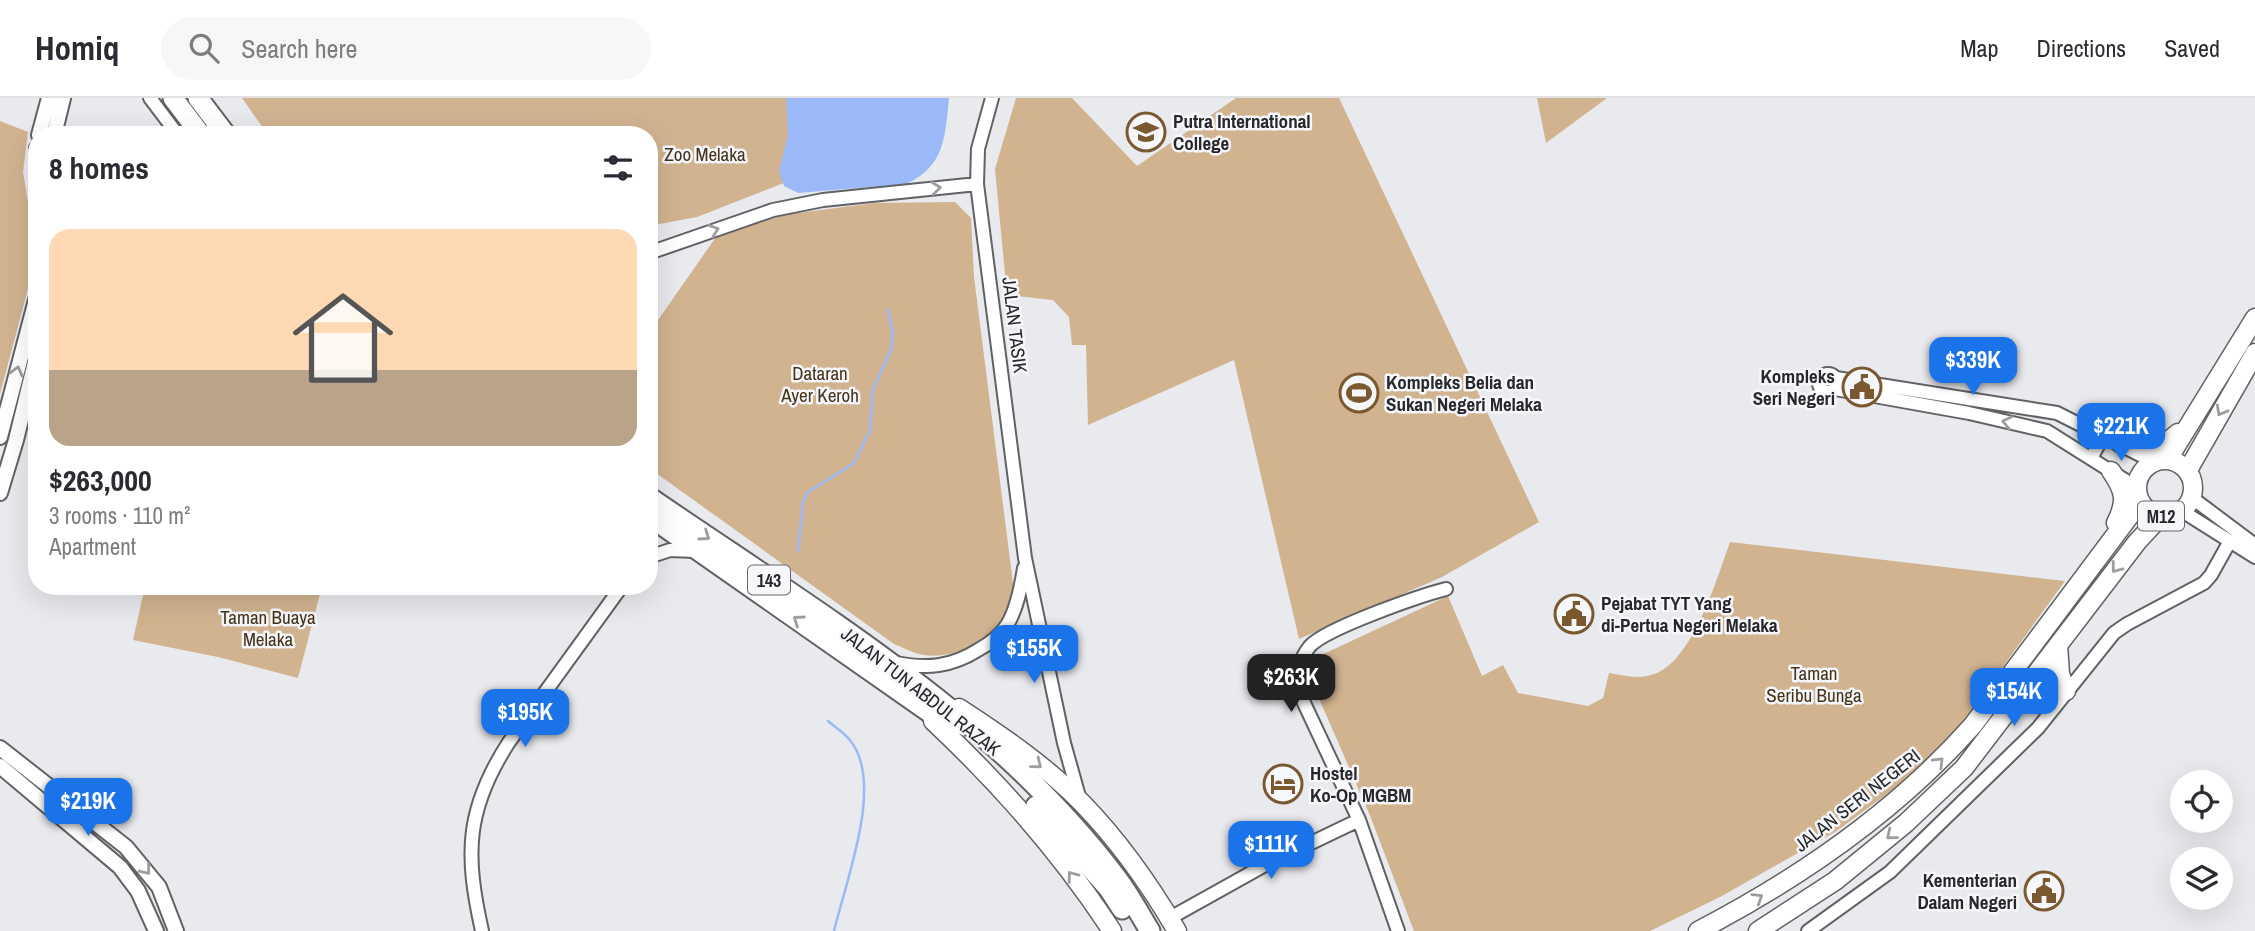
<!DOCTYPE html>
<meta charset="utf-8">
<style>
body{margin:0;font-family:"Archivo Narrow",sans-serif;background:#f7f7f7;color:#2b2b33;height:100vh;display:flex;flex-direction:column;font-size:26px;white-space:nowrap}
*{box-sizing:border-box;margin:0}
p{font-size:23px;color:#7c7c81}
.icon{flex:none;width:38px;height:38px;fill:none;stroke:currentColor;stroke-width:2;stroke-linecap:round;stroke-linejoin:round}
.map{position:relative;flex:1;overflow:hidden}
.sheet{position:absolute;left:28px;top:28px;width:630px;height:469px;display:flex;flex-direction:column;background:#fff;border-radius:28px;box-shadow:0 7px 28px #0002}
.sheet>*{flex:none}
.fabs{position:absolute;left:2170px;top:672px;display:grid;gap:14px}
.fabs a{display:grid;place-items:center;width:63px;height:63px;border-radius:50%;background:#fff;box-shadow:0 7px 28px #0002;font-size:35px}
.price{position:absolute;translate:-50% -60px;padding:0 16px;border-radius:14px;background:#1a73e8;color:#fff;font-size:23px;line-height:46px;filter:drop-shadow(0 2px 4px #0008)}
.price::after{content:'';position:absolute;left:50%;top:42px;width:21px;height:16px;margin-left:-10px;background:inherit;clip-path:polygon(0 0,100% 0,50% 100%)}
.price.active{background:#222;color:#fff}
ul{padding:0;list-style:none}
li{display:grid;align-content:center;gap:14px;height:371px;padding:0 21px}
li+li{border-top:2px solid #e1e1e2}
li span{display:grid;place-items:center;height:217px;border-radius:21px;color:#555}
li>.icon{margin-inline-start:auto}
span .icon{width:126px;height:126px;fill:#fffc;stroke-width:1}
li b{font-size:30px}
h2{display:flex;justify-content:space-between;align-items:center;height:84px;padding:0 21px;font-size:30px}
header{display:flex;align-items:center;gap:42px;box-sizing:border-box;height:98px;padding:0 35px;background:#fff;border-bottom:2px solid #e1e1e2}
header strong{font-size:33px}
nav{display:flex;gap:38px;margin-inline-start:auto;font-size:24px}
.search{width:490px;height:63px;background:#f7f7f7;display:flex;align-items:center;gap:18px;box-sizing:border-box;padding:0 24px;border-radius:38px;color:#7c7c81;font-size:26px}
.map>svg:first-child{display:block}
.green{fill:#d1b390}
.water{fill:#9bb8f8}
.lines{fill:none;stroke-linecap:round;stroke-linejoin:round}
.stream{stroke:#9bb8f8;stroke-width:2.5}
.minor-casing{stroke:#606265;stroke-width:16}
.tertiary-casing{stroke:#606265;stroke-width:18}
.primary-casing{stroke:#606265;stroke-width:21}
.trunk-casing{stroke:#606265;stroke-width:23}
.minor{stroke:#fff;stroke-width:12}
.tertiary{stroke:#fff;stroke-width:14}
.primary{stroke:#fff;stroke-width:18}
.trunk{stroke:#fff;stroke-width:19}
.oneway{stroke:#9e9e9f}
.labels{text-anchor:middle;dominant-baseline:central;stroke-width:5;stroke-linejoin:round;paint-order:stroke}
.shield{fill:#f5f7fb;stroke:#666669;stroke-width:2}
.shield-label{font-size:18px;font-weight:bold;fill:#28282a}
.poi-label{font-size:19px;font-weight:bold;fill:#28282a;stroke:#f5f7fb;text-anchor:start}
.park-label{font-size:19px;fill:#473217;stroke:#f5f7fb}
.street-label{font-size:19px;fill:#28282a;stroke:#f5f7fb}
</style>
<header>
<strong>Homiq</strong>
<div class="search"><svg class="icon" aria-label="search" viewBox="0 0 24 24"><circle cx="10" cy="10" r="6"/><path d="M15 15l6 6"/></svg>Search here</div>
<nav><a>Map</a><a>Directions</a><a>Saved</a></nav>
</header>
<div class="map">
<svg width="2255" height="833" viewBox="0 0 2255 833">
<rect width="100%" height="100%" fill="#e8eaee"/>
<path class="green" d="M242,0H812L822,70L697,119L649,128V37H268Z
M1016,0H1072L1137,68L1236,0H1339L1539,424L1442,479L1299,541L1234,262L1088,327L1086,247H1072L1069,219L1053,202L1007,197L995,71Z
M1537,0H1607L1546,45Z
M0,23L28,34L23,74L37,157L0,296Z
M955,104L971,120L974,179L1014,493C1010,503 1007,515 1001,523C985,547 948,563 919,556C911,554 902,549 894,546L649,370V235L716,139L783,117L874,105Z
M1730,444L2065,483L1947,646L1902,685L1835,734L1720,799L1650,833H1414L1369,715L1310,580L1312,565L1317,559L1448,498L1482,578L1503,567L1518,595L1588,608L1603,600L1609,575C1625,578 1641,582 1657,575C1694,559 1717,480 1730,444Z
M145,488H322L298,580L218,559L133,542Z"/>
<path class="water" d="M786,0H949C945,39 945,68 906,86L798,95L784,88L779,73L788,37Z"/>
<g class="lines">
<path class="stream" d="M798,453L803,404L808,394L854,365L870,332L873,291L891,252L893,236L888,212
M828,623C835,629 843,634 849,641C886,683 845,785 834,833"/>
<defs>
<path id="minor" d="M150,0L178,37
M992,0L978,51L977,86L1025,460L1064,645L1080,702
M649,155L773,112L823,102L977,86
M1819 285a9 9 0 1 1 18 0a9 9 0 1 1-18 0Z
M1836,280L2057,315L2152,363
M1835,291L1969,315L2047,333L2136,389
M2091,360L2104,337
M2191,399L2255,447
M2182,413L2255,459
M649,459L670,452L695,453
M896,565C927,571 951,569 978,552C989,546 1000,538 1007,527C1017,511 1021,489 1024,470
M1170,820L1265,767L1359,722
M482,833C465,757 465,712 509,644L622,488
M1398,833L1359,722L1304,605C1301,595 1296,583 1298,573C1299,565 1305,554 1310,548C1327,530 1419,498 1446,491
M1808,833L1890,774L2038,630L2114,535L2127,526L2204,485L2211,477L2230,443"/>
<path id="tertiary" d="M39,37L49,0
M54,37L63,0
M37,50V83
M0,339L37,198
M0,395L16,342L37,256
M0,650L126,749L159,789L176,833
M0,668L120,769L138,793L156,833"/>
<path id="primary" d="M2121,346L2161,349L2178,335
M2168,361L2255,220
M2137 390a28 28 0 1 1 56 0a28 28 0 1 1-56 0Z
M2188,372L2255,255
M2111,373C2125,393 2127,403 2116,425
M2058,547L2060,576L2066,593
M959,610C1002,638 1046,668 1082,705C1119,743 1150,787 1177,833
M933,623C1000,686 1062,756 1112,833
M1698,833C1800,780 1897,713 1973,627L2140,404
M1758,833L1835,783L1906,725L1964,670L2137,444L2161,418"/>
<path id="trunk" d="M173,0L201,37
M198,0L226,37
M649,399C813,512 995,618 1116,779C1129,796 1139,815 1150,833
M649,418L952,630
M1036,708L1109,791L1122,811"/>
</defs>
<use href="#minor" class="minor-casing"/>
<use href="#tertiary" class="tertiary-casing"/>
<use href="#primary" class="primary-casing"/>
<use href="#trunk" class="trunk-casing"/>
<use href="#minor" class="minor"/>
<use href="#tertiary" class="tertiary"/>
<use href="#primary" class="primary"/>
<use href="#trunk" class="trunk"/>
</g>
<defs><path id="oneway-chevron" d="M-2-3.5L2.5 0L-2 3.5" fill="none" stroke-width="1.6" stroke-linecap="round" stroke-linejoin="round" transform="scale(1.75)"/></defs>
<g class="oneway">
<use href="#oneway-chevron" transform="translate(936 90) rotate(-6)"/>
<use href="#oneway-chevron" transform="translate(714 132) rotate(-20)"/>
<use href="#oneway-chevron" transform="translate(17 273) rotate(-76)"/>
<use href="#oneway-chevron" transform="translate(2221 313) rotate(119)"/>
<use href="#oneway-chevron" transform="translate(2007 324) rotate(-167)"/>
<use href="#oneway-chevron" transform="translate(705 438) rotate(35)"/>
<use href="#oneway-chevron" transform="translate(2116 470) rotate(127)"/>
<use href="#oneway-chevron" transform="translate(798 522) rotate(-145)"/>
<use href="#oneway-chevron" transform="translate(1939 664) rotate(-45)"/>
<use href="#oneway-chevron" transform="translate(1037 666) rotate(39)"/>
<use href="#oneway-chevron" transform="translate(1891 737) rotate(141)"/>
<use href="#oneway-chevron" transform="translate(146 772) rotate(51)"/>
<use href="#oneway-chevron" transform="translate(1072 778) rotate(-127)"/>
<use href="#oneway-chevron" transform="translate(1758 800) rotate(-32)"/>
</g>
<defs>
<symbol id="university-ring" viewBox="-11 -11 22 22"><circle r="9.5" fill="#f5f7fb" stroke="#7a5930" stroke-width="1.5"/><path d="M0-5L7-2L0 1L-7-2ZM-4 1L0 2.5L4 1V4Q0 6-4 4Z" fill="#7a5930"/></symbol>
<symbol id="civic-ring" viewBox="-11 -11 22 22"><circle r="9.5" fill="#f5f7fb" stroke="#7a5930" stroke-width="1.5"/><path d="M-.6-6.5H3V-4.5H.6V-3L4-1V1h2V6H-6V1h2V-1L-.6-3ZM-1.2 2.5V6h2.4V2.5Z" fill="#7a5930"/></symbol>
<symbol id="stadium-ring" viewBox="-11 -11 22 22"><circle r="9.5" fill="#f5f7fb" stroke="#7a5930" stroke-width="1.5"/><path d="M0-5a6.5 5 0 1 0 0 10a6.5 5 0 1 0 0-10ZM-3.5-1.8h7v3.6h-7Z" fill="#7a5930"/></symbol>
<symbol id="hotel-ring" viewBox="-11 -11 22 22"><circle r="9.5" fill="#f5f7fb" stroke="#7a5930" stroke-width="1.5"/><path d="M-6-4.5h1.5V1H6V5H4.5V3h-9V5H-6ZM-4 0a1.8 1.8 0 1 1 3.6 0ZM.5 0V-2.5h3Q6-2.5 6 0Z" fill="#7a5930"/></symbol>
</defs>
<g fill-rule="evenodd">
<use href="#university-ring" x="1124" y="12" width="44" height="44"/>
<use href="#civic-ring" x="1840" y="267" width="44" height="44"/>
<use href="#stadium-ring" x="1337" y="273" width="44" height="44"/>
<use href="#civic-ring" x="1552" y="494" width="44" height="44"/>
<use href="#hotel-ring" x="1261" y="664" width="44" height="44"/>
<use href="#civic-ring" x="2022" y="771" width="44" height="44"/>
</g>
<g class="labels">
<g class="shield">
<rect x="2138" y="403.5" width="46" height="29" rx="5"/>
<rect x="748" y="467.5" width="42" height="29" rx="5"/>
</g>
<g class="shield-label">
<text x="2161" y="418">M12</text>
<text x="769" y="482">143</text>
</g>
<g class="poi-label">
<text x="1173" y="23">Putra International<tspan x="1173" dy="22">College</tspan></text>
<text x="1835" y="278" text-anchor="end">Kompleks<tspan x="1835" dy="22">Seri Negeri</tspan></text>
<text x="1386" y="284">Kompleks Belia dan<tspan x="1386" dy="22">Sukan Negeri Melaka</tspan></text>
<text x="1601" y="505">Pejabat TYT Yang<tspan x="1601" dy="22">di-Pertua Negeri Melaka</tspan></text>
<text x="1310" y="675">Hostel<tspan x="1310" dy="22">Ko-Op MGBM</tspan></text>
<text x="2017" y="782" text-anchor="end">Kementerian<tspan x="2017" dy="22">Dalam Negeri</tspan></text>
</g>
<g class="park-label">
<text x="705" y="56">Zoo Melaka</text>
<text x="820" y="275">Dataran<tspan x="820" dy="22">Ayer Keroh</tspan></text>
<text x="268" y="519">Taman Buaya<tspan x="268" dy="22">Melaka</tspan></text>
<text x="1814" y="575">Taman<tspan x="1814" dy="22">Seribu Bunga</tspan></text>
</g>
<g class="street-label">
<text transform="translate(1015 227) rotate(83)">JALAN TASIK</text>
<text transform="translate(921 593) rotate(38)">JALAN TUN ABDUL RAZAK</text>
<text transform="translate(1857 702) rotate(-38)">JALAN SERI NEGERI</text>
</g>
</g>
</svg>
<div class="fabs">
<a><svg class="icon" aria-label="locate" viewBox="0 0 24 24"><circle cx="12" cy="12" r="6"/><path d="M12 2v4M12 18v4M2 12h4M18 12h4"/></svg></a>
<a><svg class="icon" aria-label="layers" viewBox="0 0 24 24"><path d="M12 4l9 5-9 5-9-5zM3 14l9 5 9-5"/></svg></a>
</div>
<b class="price" style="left:1973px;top:299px">$339K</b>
<b class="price" style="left:2121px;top:365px">$221K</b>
<b class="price" style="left:1034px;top:587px">$155K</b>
<b class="price active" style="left:1291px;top:616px">$263K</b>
<b class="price" style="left:2014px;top:630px">$154K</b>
<b class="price" style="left:525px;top:651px">$195K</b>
<b class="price" style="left:88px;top:740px">$219K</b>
<b class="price" style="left:1271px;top:783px">$111K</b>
<section class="sheet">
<h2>8 homes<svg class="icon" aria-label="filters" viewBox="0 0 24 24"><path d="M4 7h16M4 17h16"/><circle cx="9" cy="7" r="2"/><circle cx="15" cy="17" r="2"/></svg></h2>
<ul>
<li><span style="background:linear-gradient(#ffd9b3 65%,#b9a48a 0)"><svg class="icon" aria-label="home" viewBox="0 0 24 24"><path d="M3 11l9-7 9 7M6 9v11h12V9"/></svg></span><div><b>$263,000</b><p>3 rooms · 110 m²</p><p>Apartment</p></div></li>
</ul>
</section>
</div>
